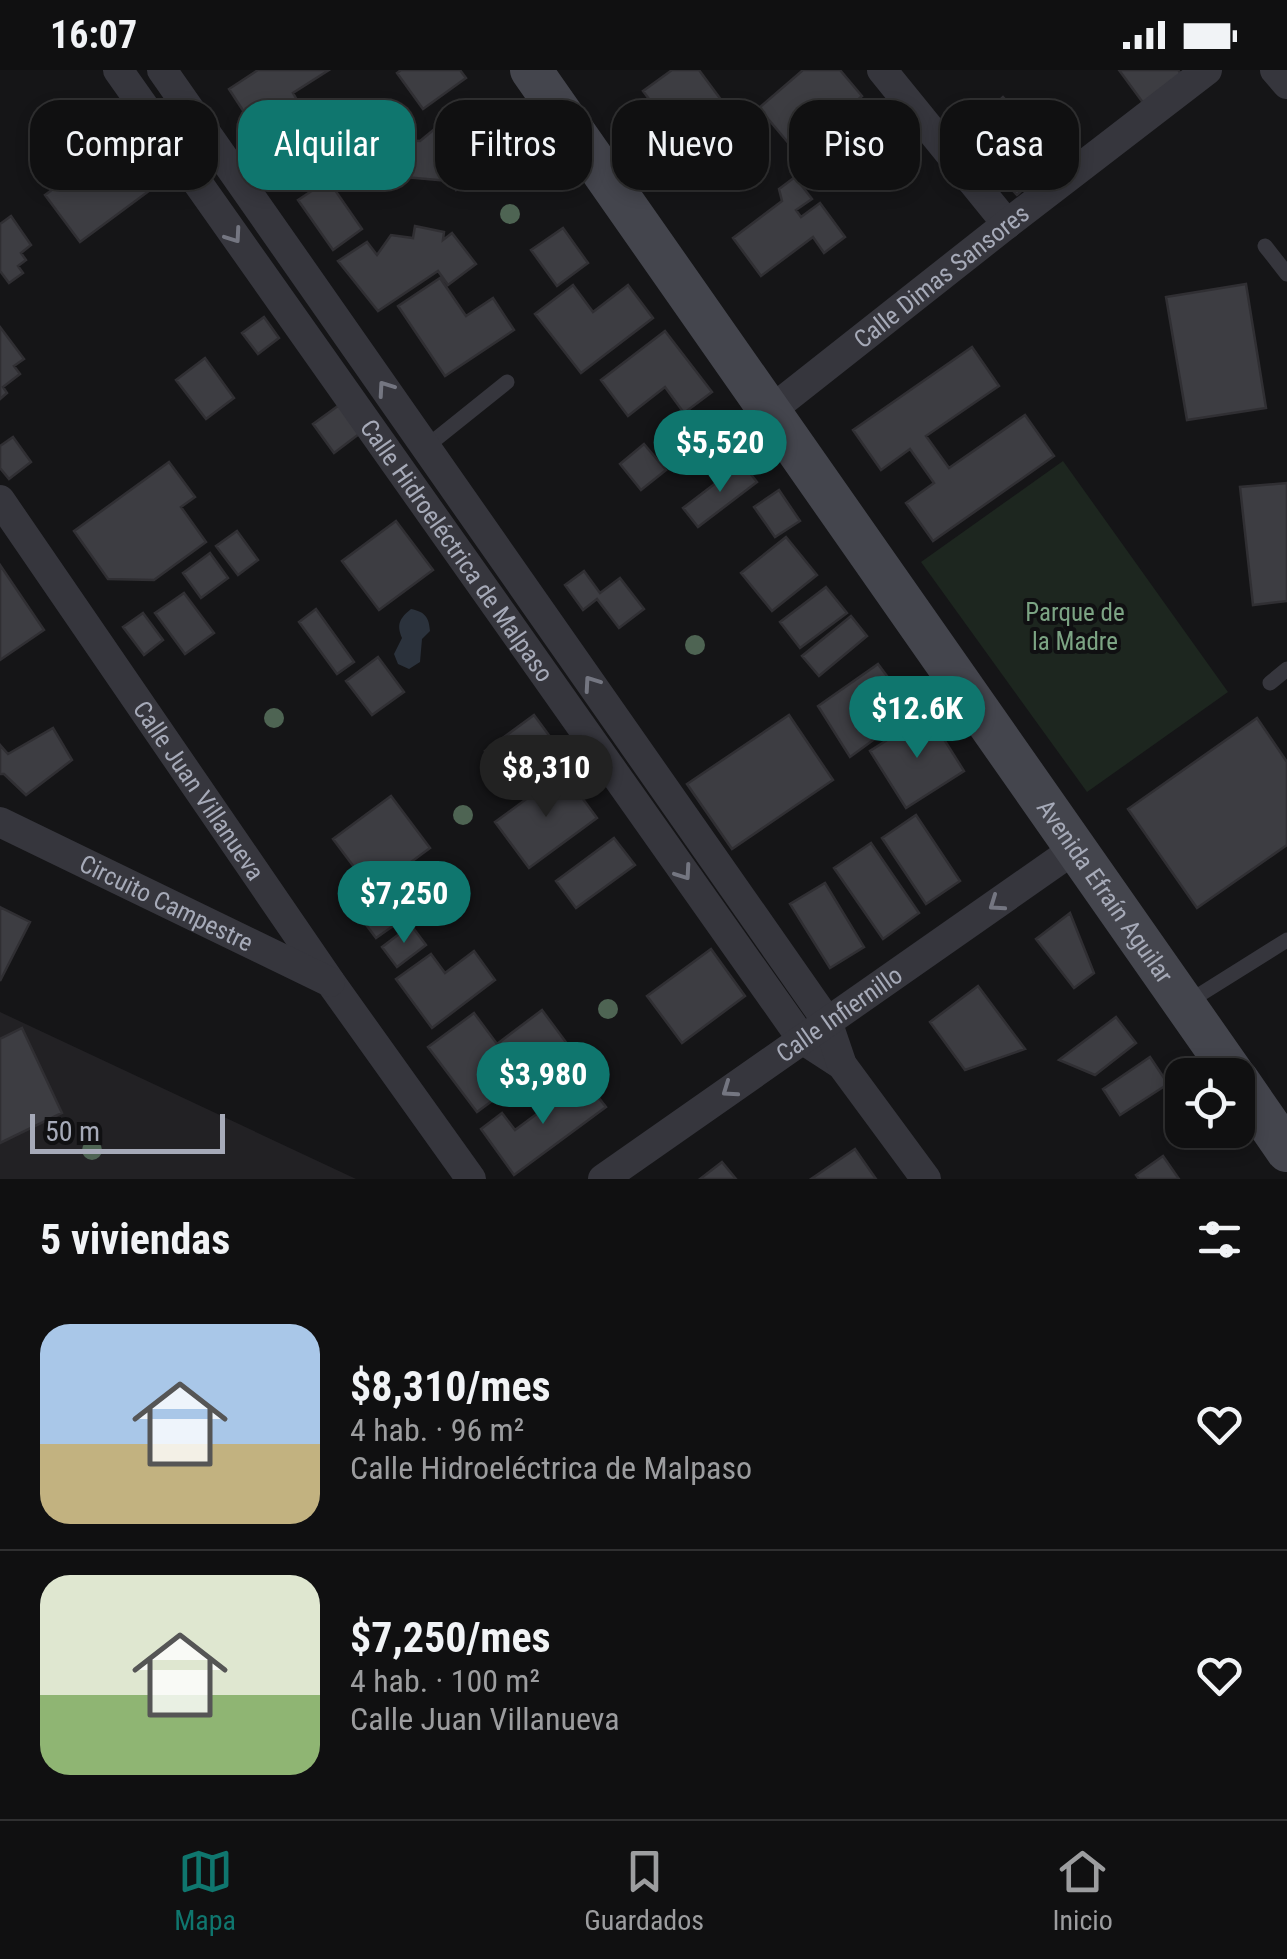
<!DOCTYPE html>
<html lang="es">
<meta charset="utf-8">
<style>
body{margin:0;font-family:"Roboto Condensed",sans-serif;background:#1e1e1f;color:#f1f3f6;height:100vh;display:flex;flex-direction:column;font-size:38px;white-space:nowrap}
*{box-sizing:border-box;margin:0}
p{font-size:32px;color:#9c9d9f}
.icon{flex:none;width:55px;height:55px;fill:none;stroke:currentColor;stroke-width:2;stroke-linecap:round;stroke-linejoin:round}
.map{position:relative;height:1109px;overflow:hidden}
.panel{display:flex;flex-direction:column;background:#101011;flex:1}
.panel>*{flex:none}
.hud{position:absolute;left:30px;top:30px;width:1228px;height:90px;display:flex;gap:20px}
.tools{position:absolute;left:1165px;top:988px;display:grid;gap:20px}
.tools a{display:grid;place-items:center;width:90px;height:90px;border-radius:20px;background:#101011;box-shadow:0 5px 15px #0003,0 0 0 2px #303031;font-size:50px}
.scale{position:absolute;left:30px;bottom:25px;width:195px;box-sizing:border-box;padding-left:10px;border:5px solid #a6aab8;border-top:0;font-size:28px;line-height:35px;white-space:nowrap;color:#a6aab8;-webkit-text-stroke:8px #101012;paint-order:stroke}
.price{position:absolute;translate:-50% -85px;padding:0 22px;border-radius:35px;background:#0f766e;color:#fff;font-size:32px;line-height:65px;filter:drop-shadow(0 2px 5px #0008)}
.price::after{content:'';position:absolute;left:50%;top:60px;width:30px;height:22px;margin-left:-15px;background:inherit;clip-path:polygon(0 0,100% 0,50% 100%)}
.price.selected{background:#222;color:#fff}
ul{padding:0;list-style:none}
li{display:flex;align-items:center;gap:30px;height:250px;padding:0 40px}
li+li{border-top:2px solid #303031}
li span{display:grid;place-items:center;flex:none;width:280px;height:200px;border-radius:30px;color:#555}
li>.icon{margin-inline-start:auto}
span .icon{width:120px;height:120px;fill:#fffc;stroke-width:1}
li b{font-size:42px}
h2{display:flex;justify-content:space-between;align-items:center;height:120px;padding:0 40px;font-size:42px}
.tag{padding:0 35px;border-radius:30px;background:#101011;box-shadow:0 5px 15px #0003,0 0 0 2px #303031;font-size:35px;line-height:90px}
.tag.selected{background:#0f766e;color:#fff}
.status{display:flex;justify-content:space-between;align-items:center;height:70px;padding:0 50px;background:#101011;direction:ltr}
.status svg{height:28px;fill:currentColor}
.tab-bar{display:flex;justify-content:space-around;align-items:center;height:140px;border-top:2px solid #303031;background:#101011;font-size:28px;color:#9c9d9f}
.tab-bar a{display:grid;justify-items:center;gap:5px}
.tab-bar .selected{color:#0f766e}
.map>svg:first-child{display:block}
.built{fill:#222124}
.green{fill:#1d261f}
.water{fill:#2b323c}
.building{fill:#3d3d42;stroke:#302f33;stroke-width:2.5}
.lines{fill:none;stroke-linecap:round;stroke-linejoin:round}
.service{stroke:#36363d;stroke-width:15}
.minor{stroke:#36363d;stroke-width:30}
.secondary{stroke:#44454d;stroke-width:42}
.tree{fill:#4e6453}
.oneway{stroke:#747681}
.labels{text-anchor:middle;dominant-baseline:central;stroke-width:8;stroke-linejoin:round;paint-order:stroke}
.street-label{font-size:25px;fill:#a6aab8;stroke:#101012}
.park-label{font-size:25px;fill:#7ca484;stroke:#101012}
</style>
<div class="status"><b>16:07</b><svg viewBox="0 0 49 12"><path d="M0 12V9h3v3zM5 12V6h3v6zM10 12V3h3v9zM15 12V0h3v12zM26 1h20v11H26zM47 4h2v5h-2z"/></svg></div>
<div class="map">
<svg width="1287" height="1109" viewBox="0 0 1287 1109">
<rect width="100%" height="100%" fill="#151517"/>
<path class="built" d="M0,942L356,1109H0Z"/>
<path class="green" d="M1063,391L1228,622L1087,722L921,492Z"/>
<path class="water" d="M411,539C425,542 429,547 430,561L422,569L420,592L409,599L398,594L394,584L402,568C396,554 400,548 411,539Z"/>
<path class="building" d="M258,0H329L293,23L301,37L259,65L229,19Z
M401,0H460L466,8L423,39L397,3Z
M672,0H699L736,50L690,84L643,21Z
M803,0H840L862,26L836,49L851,66L811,100L759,38Z
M1119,0H1178L1183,6L1144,34Z
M1003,27L1058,87L1017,125L961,66Z
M463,49L494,92L456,120L449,111L393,106L381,116L356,84L392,56L403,70L420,71L437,57L443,64Z
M126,65L161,112L80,172L45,125Z
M795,107L812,129L796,140L801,147L820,133L845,167L824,183L813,167L761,206L733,168L782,131L779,119Z
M328,110L362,159L333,180L298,130Z
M11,146L31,175L21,183L26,190L18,196L23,203L9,213L0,201V154Z
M415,156L444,162L443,170L452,163L476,194L448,215L438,201L378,241L338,191L367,172L377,185L391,165L413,168Z
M563,158L588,193L557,216L531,180Z
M440,208L466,246L493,228L514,260L445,306L398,236Z
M1246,214L1266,338L1187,350L1166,227Z
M573,215L593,242L628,215L653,248L581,303L535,244Z
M264,247L279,268L258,284L242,263Z
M0,257L24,289L14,296L20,304L3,317L7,323L0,329Z
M665,261L712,322L684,343L665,317L628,346L601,310Z
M972,277L999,316L926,366L949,398L1025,345L1054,386L933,471L906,433L934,413L910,379L881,400L853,360Z
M205,288L234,328L206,349L176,310Z
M342,333L363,361L334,383L313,354Z
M13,367L31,392L9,409L0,398V376Z
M644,374L666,400L641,420L620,394Z
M169,392L195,427L181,437L206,472L154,510L108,509L74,461Z
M742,393L757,412L698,457L683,438Z
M1287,413V531L1253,535L1240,417Z
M779,420L800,451L775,467L754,437Z
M396,451L433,500L379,540L342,491Z
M237,461L258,490L238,505L216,476Z
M786,467L817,505L772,541L741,503Z
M210,483L228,508L201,528L183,503Z
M0,495L44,560L0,590Z
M584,501L600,523L620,508L644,539L619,558L597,529L583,540L565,515Z
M826,517L847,543L800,578L780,552Z
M184,523L214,563L185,584L155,543Z
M316,539L354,592L337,604L299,552Z
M143,543L163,570L144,585L123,557Z
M851,546L867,566L819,606L802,586Z
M378,587L404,622L372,645L346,611Z
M878,594L913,641L850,687L818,636Z
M928,644L964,701L906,738L870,681Z
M534,645L565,687L516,723L485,681Z
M789,645L833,710L732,779L687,714Z
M1257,648L1287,692V775L1197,838L1128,739Z
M53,658L72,690L26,725L4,704H0V675L8,684Z
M563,702L597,748L529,798L495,752Z
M391,726L430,778L372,821L333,769Z
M916,745L960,811L926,834L882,768Z
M614,768L635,795L576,838L556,811Z
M871,773L919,843L883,869L834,798Z
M825,813L864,877L830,898L790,834Z
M391,819L410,844L376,868L358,844Z
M0,837L30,852L0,911Z
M1070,843L1094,903L1074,918L1036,869Z
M411,855L426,875L397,897L382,877Z
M711,879L745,926L682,973L647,926Z
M474,881L495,910L432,958L396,909L431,884L445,903Z
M978,916L1025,979L965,1000L930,952Z
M542,940L568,975L477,1042L428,977L474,943L497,974Z
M1116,947L1136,973L1095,1005L1059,990Z
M22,958L62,1043L0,1073V969Z
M1150,987L1168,1014L1120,1045L1103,1019Z
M584,1009L606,1037L514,1105L481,1059L502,1043L515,1060Z
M855,1079L876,1109H811Z
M1163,1086L1179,1109H1139L1136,1105Z
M722,1092L736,1109H700Z"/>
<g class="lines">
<path class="service" d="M1265,176L1287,204
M426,377L507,312
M1270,613L1287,599
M1188,932L1287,870"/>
<g class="minor">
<path id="s1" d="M118,0L802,969L842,995"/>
<path d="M162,0L827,951L842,995L926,1109"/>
<path d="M882,0L1007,154"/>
<path d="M1275,0L1287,14"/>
<path id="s2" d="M770,341L1007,154L1207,0"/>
<path id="s3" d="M0,430L331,913L471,1109"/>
<path id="s4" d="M0,752L330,912"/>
<path id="s5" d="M603,1109L1076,778"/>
</g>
<g class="secondary">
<path id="s6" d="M531,0L1234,1005"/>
<path d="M1238,1010L1287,1081"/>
</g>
</g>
<g class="tree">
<circle cx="510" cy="144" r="10"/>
<circle cx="695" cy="575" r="10"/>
<circle cx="274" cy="648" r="10"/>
<circle cx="463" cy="745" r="10"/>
<circle cx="608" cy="939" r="10"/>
<circle cx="92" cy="1080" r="10"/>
</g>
<defs><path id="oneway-chevron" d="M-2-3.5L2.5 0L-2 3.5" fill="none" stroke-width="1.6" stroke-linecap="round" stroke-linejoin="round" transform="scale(2.5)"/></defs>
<g class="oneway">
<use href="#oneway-chevron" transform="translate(234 166) rotate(55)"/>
<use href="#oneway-chevron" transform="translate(385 318) rotate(-125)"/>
<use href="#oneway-chevron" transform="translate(591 613) rotate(-125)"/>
<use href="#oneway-chevron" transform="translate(684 803) rotate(55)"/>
<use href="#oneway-chevron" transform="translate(996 834) rotate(145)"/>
<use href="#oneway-chevron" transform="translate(729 1020) rotate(145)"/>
</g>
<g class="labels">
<g class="street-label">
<text stroke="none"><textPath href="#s2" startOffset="218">Calle Dimas Sansores</textPath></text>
<text stroke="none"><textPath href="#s1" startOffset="588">Calle Hidroeléctrica de Malpaso</textPath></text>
<text stroke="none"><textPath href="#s3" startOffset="352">Calle Juan Villanueva</textPath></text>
<text stroke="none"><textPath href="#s6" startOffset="1002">Avenida Efraín Aguilar</textPath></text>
<text stroke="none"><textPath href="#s4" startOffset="185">Circuito Campestre</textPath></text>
<text stroke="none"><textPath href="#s5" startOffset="288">Calle Infiernillo</textPath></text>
</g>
<g class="park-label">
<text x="1075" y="542">Parque de<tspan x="1075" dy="29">la Madre</tspan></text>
</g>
</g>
</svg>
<div class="tools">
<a><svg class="icon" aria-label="locate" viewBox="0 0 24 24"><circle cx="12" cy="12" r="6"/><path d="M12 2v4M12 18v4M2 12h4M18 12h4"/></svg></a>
</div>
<div class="scale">50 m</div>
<b class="price" style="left:720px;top:425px">$5,520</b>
<b class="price" style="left:917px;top:691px">$12.6K</b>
<b class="price selected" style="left:546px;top:750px">$8,310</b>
<b class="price" style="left:404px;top:876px">$7,250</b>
<b class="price" style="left:543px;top:1057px">$3,980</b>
<div class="hud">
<a class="tag">Comprar</a>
<a class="tag selected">Alquilar</a>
<a class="tag">Filtros</a>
<a class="tag">Nuevo</a>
<a class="tag">Piso</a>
<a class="tag">Casa</a>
</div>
</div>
<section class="panel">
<h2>5 viviendas<svg class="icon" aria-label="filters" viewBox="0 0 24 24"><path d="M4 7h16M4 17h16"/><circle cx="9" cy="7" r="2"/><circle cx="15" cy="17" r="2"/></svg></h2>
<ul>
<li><span style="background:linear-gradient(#a9c7e8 60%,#c2b280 0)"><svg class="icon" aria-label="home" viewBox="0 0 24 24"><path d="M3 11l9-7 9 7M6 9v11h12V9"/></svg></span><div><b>$8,310/mes</b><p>4 hab. · 96 m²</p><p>Calle Hidroeléctrica de Malpaso</p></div><svg class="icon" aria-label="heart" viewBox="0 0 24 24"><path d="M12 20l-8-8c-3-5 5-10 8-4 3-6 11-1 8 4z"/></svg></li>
<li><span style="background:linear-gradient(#dfe7d0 60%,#8fb573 0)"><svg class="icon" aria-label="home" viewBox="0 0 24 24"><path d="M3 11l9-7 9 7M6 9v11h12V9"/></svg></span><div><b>$7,250/mes</b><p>4 hab. · 100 m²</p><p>Calle Juan Villanueva</p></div><svg class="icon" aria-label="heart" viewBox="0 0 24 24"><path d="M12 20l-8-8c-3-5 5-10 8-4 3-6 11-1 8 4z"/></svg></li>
</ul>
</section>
<nav class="tab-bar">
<a class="selected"><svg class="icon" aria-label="map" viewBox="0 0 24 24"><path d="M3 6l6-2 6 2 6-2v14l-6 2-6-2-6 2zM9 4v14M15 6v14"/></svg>Mapa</a>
<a><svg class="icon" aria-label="saved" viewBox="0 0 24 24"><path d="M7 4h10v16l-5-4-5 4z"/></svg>Guardados</a>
<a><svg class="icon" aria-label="home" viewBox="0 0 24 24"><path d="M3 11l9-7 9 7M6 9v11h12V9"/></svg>Inicio</a>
</nav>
